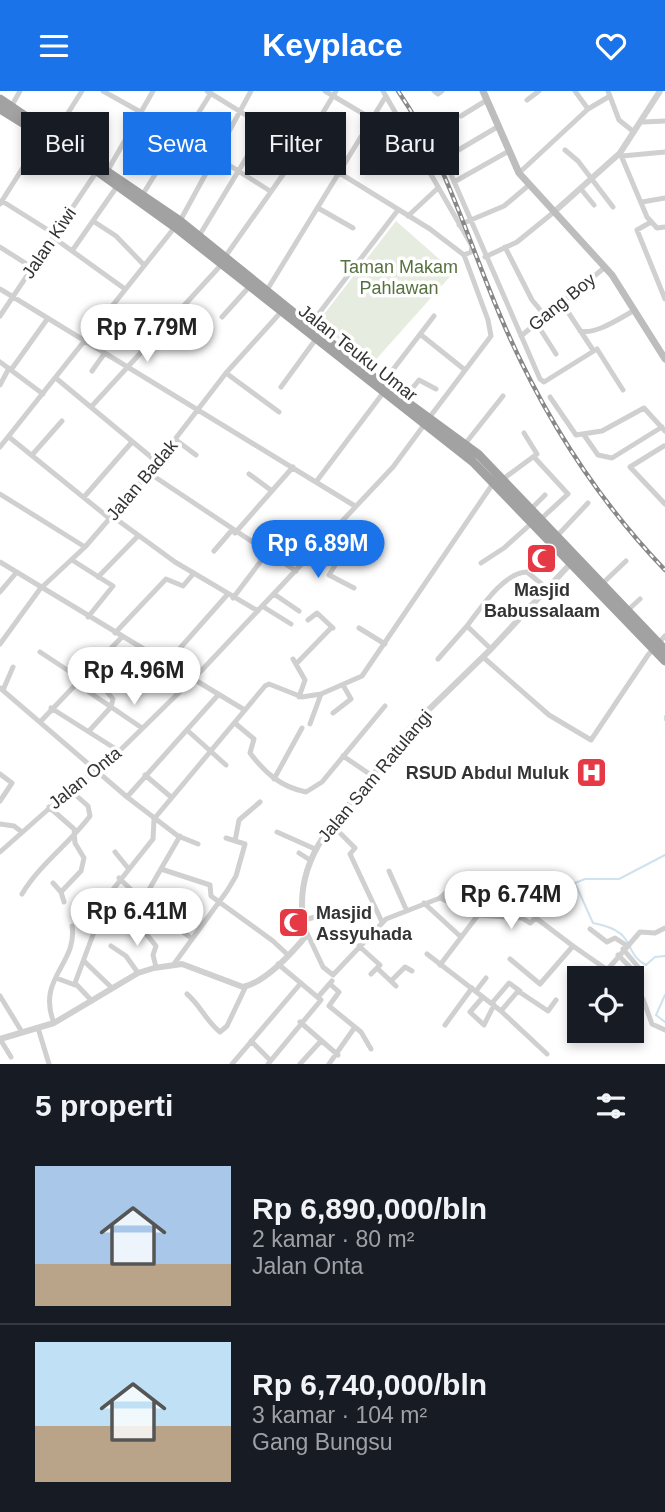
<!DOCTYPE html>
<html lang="id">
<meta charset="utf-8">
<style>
body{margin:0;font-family:Arial,sans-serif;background:#20242c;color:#f1f3f6;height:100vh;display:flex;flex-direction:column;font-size:26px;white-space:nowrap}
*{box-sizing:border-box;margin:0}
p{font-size:23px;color:#9ea1a6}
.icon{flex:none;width:38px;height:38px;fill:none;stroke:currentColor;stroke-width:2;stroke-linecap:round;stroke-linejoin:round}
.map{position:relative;height:973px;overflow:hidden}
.side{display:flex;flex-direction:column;background:#171b24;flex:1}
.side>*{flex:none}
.guide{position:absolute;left:21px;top:21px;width:623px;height:63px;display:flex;gap:14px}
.tools{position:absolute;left:567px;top:875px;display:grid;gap:14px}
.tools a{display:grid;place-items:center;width:77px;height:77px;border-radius:0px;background:#171b24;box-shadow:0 4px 10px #0003;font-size:35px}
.price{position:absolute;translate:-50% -60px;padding:0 16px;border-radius:24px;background:#fff;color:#222;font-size:23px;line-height:46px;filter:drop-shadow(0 2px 4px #0008)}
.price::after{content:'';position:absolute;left:50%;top:42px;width:21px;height:16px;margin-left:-10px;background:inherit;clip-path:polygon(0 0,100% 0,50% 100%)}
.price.on{background:#1a73e8;color:#fff}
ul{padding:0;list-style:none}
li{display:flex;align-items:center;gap:21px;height:175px;padding:0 35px}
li+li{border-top:2px solid #363941}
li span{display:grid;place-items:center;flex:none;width:196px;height:140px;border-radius:0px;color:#555}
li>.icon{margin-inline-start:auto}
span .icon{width:84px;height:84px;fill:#fffc;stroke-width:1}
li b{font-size:30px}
h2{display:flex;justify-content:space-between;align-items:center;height:84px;padding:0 35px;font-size:30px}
.tag{padding:0 24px;border-radius:0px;background:#171b24;box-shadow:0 4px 10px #0003;font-size:24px;line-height:63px}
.tag.on{background:#1a73e8;color:#fff}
header{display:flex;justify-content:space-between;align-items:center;height:91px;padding:0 35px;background:#1a73e8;color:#fff;font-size:32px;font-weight:700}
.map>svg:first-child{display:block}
.green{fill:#e6ecdf}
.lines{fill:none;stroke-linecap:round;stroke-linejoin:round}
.stream{stroke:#cfe2ee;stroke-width:2}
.minor{stroke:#d0d0d0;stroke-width:5}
.tertiary{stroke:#d0d0d0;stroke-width:6}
.secondary{stroke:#bdbdbd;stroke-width:7}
.trunk{stroke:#a2a2a2;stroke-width:9}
.rail-casing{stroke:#888;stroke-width:4.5}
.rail{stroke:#fff;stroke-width:2;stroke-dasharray:5;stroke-linecap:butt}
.labels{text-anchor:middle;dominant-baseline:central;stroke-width:7;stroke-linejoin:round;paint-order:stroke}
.street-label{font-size:18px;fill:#333;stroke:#fff}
.park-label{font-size:18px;fill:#56703f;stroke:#fff}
.poi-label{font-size:18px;font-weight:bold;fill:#333;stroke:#fff}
</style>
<header><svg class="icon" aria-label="menu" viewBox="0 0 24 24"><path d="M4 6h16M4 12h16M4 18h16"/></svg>Keyplace<svg class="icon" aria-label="heart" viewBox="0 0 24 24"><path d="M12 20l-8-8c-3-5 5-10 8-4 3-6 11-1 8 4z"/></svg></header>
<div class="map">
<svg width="665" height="973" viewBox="0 0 665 973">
<rect width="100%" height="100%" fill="#fff"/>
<path class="green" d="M396,130L454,181L371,274L318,231Z"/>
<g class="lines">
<path class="stream" d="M665,625V629
M665,764L619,788H585L575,792L593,832C640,841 621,861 646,874L655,866L665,865
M665,904L656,924L665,931"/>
<path class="minor" d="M103,0L180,43L270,100
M207,0L430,138L464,164L488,229L491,245L429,327
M325,0L372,28
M383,0L472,155L471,161L464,164
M434,0L438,3L442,0
M575,0L588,18
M608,0L619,29L634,41
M527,9L539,0
M11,16L20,0
M461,25L487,9
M643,31L665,30
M499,35L450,64L446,72L540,288L544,291L597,258L623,299
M54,44L82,0
M184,45L211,2
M565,59L578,70L613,116
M620,62L647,126L657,137L665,136
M622,65L665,61
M386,72L410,44
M108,79L153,0
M519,82L588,18L610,5
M454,91L509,60
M581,98L594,114
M143,103L180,43
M2,110L56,144
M642,111L665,107
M0,113L43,45
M318,117L353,137
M408,125L438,97
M93,130L116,145L144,174
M180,130L251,0
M651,131L637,139L665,208
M459,134L504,115L529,94
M199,145L265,36
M54,147L125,198
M0,156L33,177
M505,156L532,209L546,226
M72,160L118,94
M225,166L301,58L336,0
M485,166L517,151L554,121
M0,198L355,415
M267,199L386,5
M562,212L593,259
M0,225L97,80
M222,226L249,196
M537,233L556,263
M310,234L398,119
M580,240C596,244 620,227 635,219
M420,243L465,279
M521,245L604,177
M0,271L43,303
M11,279L48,227
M92,280L104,263
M226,282L279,321
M57,288L157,371
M382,293L434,225
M0,294L9,277
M281,296L316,248
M550,306L576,344L602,340L644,317L665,340
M403,309L419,289L436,298
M91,316L222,173
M584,344L598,364L612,367L662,336
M9,346L109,427
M176,349L196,364
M465,353L503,305
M664,355L630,376L665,413
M0,356L175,136
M32,364L62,330
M534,366L568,403L542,427
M149,382L296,480
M249,383L272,400
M503,388L537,363L524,342
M316,391L383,302
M0,403L85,456
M84,406L132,351
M532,417L545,404
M112,425L175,471L258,520
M235,442L293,376
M558,444L588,412
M324,449L344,460L329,484L354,497
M214,460L232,439
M72,469L113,495L88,526
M0,471L243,618
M481,472L504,457L533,431
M98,486L137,446
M603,492L626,470
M0,501L16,482
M274,503L299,520
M233,507L267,462
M262,515L291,533
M628,519L640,508
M308,529L317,522L333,537
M359,537L385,553
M115,542L166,488L183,495L194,482
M0,553L40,498L85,456L149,382L226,282L281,221
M491,558L467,535C480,518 504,481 527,481L549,499
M40,561L81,588L41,630
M483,566L549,624L591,649L648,564L665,545
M293,568L305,589L299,606
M438,568L467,535
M166,573L227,504
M296,573L332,536
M81,588L122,546
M98,591L89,601L142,637
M0,597L127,706L178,745L198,753
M3,599L13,576
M51,617L119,660
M333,622L351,608L343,594
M236,633L254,648L250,662C265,682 281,696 306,701L322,691L385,615
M310,633L321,603
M187,639L226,674
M89,640L111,616L113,608L89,579
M343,665L374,686
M0,683L12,692L0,710
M145,684L171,706
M274,688L302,637
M127,706L218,604
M49,716L74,738L75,752L84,767L81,780L61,801L64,811
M0,733L14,735L22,741
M332,734L355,757L350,763L382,831
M277,741L315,758
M235,750L239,729L260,711
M0,761L78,692L101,678L202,579L393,376L424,334
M115,761L128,777
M299,762L310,769
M161,778L210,794L211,805L273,850L288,864
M389,780L406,818
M119,787L150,817L191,847
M53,792L61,801
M22,803C40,773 69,753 90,725L88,715L70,699
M440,807L456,793
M143,809L180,745
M424,812L461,846
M135,829L156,855L153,864L156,876
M304,829L334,821
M590,838L607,851L615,847L626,854
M307,842L323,876L333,884L386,828L440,807L478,824L522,827L530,832L536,827L573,855
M111,855L126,865L138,882
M359,855L380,874L371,883
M623,858L639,877
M427,863L501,920L547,963
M618,864L639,885
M510,868L540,893L573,855L619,887
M84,870L112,897
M174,873L227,800L236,785L245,753L226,747
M278,873L321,909
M440,874L478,824
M377,877L396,895
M608,878L640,841L655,842L665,837
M56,887L75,894
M391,890L405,876L412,880
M330,893L339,901L329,915L361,941L371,958
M632,897L643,908L652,933L665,939
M476,900L486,887
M187,903C201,915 206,930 220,941L227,935L246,895
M0,905L22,941
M318,906L332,890
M483,906L470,921L484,934L494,914
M92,910L75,892L107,806L153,748L154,728L265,595L269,593L302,606L321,603L362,585L494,391
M492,912L509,892L520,900
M501,920L518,900L548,920L556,909
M300,931L338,964
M54,932C36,887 78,873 72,835
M445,934L472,897
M38,937L49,973
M0,948L11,966
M251,950L270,969
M232,973L301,892
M268,973L321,909
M300,973L321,950
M329,973L355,936"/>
<path class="tertiary" d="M554,121L620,62L660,0
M0,948L54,932L138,882L154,877L182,873L243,896C266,891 291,863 306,845C306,836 303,827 302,818C301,792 310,766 324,745L413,634L491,558L572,471"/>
<path class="secondary" d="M483,0L519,82L612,184L665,268"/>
<path class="trunk" d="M0,8L180,130L382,293L479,364L665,559
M0,18L79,67L175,136L473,371L665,570"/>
<defs>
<path id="rail" d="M398,0C445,68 467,147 499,222C539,317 593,404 665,479"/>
</defs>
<use href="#rail" class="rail-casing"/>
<use href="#rail" class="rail"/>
</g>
<defs>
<symbol id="mosque-square" viewBox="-11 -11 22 22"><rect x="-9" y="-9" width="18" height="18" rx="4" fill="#e63946" stroke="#fff"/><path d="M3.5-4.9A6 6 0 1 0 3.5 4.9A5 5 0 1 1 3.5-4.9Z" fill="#fff"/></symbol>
<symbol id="hospital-square" viewBox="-11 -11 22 22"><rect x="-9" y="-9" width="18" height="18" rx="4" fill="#e63946" stroke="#fff"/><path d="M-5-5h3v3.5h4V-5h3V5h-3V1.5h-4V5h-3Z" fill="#fff"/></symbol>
</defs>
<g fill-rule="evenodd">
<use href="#mosque-square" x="524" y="450" width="35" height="35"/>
<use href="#hospital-square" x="574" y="664" width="35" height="35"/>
<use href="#mosque-square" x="276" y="814" width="35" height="35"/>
</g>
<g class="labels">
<g class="street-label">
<text transform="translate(49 152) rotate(-56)">Jalan Kiwi</text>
<text transform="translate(562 211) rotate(-39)">Gang Boy</text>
<text transform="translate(358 262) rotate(38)">Jalan Teuku Umar</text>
<text transform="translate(142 389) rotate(-50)">Jalan Badak</text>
<text transform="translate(375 685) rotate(-50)">Jalan Sam Ratulangi</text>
<text transform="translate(85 687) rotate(-39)">Jalan Onta</text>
</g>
<g class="park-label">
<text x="399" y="176">Taman Makam<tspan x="399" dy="21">Pahlawan</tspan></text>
</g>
<g class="poi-label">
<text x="542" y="499">Masjid<tspan x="542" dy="21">Babussalaam</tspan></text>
<text x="569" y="682" text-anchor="end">RSUD Abdul Muluk</text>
<text x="316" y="822" text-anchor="start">Masjid<tspan x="316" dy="21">Assyuhada</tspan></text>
</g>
</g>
</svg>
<div class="tools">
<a><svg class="icon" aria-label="locate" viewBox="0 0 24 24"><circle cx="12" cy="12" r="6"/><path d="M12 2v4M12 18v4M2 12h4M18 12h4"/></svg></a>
</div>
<b class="price" style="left:147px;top:273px">Rp 7.79M</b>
<b class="price on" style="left:318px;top:489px">Rp 6.89M</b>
<b class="price" style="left:134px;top:616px">Rp 4.96M</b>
<b class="price" style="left:511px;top:840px">Rp 6.74M</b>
<b class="price" style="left:137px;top:857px">Rp 6.41M</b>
<div class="guide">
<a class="tag">Beli</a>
<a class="tag on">Sewa</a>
<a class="tag">Filter</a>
<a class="tag">Baru</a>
</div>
</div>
<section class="side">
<h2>5 properti<svg class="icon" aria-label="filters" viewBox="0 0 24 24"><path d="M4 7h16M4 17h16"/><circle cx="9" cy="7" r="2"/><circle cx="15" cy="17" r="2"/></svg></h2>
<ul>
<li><span style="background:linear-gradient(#a9c7e8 70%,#b9a48a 0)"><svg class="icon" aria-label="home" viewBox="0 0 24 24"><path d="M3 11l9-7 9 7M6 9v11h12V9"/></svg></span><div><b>Rp 6,890,000/bln</b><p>2 kamar · 80 m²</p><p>Jalan Onta</p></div></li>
<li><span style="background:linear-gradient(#bfe0f5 60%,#b9a48a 0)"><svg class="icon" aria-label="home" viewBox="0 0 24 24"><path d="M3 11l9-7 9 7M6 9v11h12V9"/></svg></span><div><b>Rp 6,740,000/bln</b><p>3 kamar · 104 m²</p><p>Gang Bungsu</p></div></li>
</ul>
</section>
